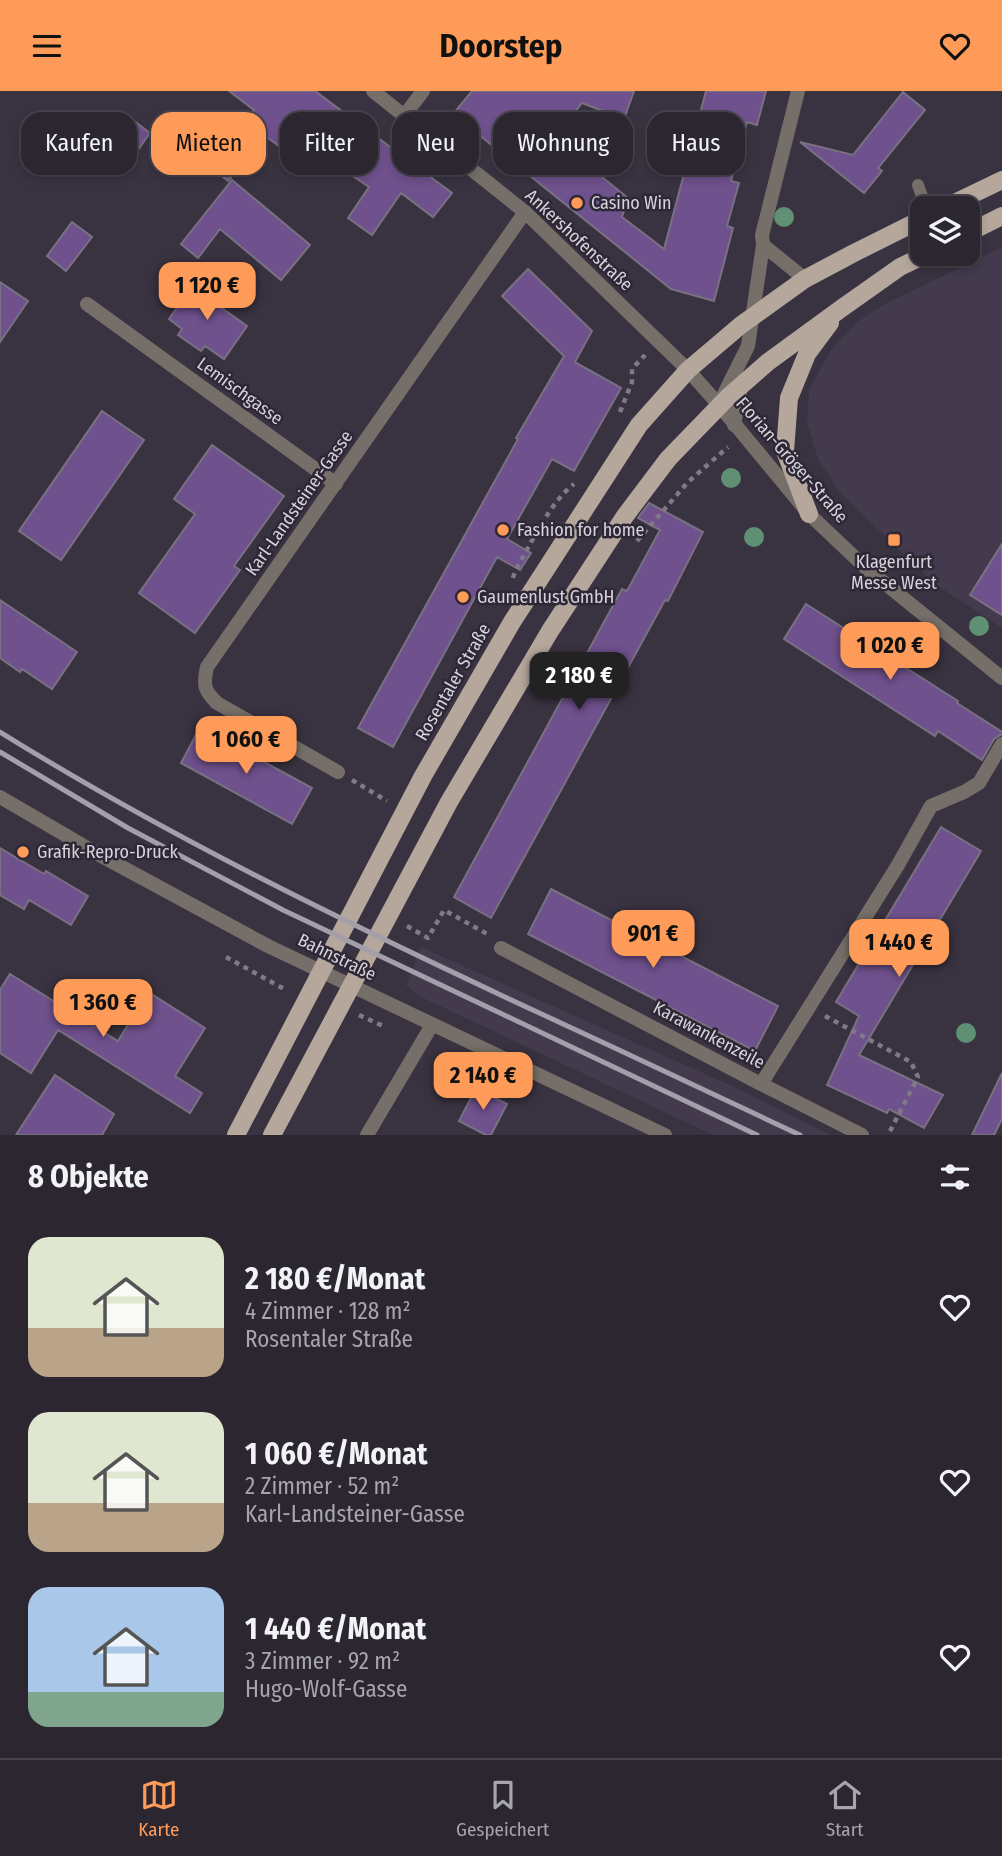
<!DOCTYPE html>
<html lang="de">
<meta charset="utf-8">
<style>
body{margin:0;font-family:"Fira Sans Condensed",sans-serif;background:#332e38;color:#f1f3f6;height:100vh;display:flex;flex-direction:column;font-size:26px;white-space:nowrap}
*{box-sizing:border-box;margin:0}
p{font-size:23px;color:#a6a5ab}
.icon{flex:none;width:38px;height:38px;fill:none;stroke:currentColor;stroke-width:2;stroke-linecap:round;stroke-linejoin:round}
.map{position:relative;height:1044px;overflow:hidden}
.sheet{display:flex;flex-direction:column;background:#2b2630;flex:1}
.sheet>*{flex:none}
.banner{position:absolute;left:21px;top:21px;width:961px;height:63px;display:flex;gap:14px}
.controls{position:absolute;left:910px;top:105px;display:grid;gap:14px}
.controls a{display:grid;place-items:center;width:70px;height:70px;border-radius:14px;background:#2b2630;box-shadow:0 4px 10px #0003,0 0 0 2px #47434c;font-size:35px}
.price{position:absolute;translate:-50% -60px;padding:0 16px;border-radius:14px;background:#fe9b58;color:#111;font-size:23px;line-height:46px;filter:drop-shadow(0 2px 4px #0008)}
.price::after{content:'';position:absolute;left:50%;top:42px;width:21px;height:16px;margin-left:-10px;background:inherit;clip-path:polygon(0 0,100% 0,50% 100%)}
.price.on{background:#222;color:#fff}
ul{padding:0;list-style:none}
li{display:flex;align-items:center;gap:21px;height:175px;padding:0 28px}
li span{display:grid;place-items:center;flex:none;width:196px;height:140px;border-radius:21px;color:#555}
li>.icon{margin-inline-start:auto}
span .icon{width:84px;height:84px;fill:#fffc;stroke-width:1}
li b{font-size:30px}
h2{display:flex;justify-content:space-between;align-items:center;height:84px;padding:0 28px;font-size:30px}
.pill{padding:0 24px;border-radius:21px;background:#2b2630;box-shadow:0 4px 10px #0003,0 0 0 2px #47434c;font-size:24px;line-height:63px}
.pill.on{background:#fe9b58;color:#111}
header{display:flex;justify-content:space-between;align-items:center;height:91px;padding:0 28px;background:#fe9b58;color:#111;font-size:32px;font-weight:700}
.dock{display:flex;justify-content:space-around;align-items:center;height:98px;border-top:2px solid #47434c;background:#2b2630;font-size:19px;color:#a6a5ab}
.dock a{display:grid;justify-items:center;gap:4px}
.dock .on{color:#fe9b58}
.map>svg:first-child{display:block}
.built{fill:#433a4e}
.building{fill:#6f518d;stroke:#797182;stroke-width:2}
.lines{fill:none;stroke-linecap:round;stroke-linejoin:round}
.path{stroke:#7f7a86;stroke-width:4.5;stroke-dasharray:5 5;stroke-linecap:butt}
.service{stroke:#766f69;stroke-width:12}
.minor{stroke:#766f69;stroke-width:14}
.tertiary{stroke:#766f69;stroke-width:14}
.primary{stroke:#b5a79c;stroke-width:18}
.rail{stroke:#a39ea9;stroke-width:5}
.tree{fill:#5f9073}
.poi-dot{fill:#fe9b58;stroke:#2e2836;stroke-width:2.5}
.labels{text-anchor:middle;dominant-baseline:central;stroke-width:5;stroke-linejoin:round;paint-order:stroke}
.poi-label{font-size:18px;fill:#d6d2db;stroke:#2e2836;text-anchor:start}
.street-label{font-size:18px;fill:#d6d2db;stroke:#2e2836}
</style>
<header><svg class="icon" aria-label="menu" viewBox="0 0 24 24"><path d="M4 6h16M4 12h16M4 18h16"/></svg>Doorstep<svg class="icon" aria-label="heart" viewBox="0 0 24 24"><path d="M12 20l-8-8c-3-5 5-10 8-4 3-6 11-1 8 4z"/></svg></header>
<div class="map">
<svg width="1002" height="1044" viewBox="0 0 1002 1044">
<rect width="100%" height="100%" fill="#393240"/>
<path class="built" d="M1002,156V537L932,491L839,400L818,368L807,332L809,299L830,260L857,231L883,214Z
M421,856L732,995L831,1044H713L421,906L406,894Z"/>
<path class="building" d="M229,0H315L452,102L433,126L401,102L372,144L348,127L369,96L323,65L312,80L264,44L228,90L210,75L254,19Z
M472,0H634L624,28L582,12L560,40L582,57L576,65L628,107L622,126L664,158L706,0H766L757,34L747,31L731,90L739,92L727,135L733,137L714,210L671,198L453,23Z
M903,1L925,19L878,77L882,80L864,102L800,51L853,64Z
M122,21L150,42L123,80L94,59Z
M232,89L310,154L281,189L220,138L198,167L181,153Z
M72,131L92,146L66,180L47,165Z
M528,178L592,240L575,271L621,297L574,380L552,368L507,448L531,462L520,479L497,466L393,656L358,637L518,348L516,347L564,265L502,205Z
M0,191L28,210L0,251Z
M195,191L223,210L219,215L247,235L224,268L205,255L201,260L178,244L182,238L169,228Z
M102,320L144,349L61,469L19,440Z
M212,354L284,405L234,475L240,479L195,542L139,502L195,423L174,408Z
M649,412L703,441L668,510L665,509L491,827L454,806L622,498L627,500L660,439L638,427Z
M1002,453V524L970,504Z
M0,509L77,561L52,598L22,578L20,581L0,567Z
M806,513L958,610L957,612L1002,641V643L994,648L982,669L938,640L935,645L784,548Z
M200,636L312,697L292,733L181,672Z
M941,736L981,760L859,964L943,1004L924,1037L889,1018L887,1022L827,994L859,925L836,911Z
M0,757L44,783L46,780L88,805L71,834L29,809L24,818L0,804Z
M551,798L778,915L755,960L528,843Z
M10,883L118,950L148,901L205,937L175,985L202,1002L190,1022L58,939L31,982L0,962V899Z
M1002,982V1028L994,1044H972Z
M55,984L114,1023L102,1044H16Z
M476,997L507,1013L491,1044H486L459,1030Z"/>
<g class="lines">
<path class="path" d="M620,321L632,291V278L645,264
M637,450L688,391L728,356
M513,487L515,480C531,453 550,411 574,393
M352,689L387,710
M407,835L428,847L444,819L489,844
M226,866L286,899
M359,924L383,935
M825,925L911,971L918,986L888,1044"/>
<path class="service" d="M918,94L926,117"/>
<path class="minor" d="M798,0L762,144L763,154L805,188
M404,25L423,0
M87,213L336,393
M721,309L748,255L763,154
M734,334L742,291
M338,681L217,612C204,599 203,595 207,576L525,121
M0,706L96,762L268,855L665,1044
M501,857L761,993L862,1044
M761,993L898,774L931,715L964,701L979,692L1002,653
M367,1044L432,934"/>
<path class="tertiary" d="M373,0L525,121L688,279L719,314L809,423L866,477L1002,587"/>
<path class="primary" d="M944,117L1002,89
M968,142L1002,125
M809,423L785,360L789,307L807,263L830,232
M236,1044L423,685L512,531L639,334L688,279L741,234L805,188L854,162L922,128
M272,1044L449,711L550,540L625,425L668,368L728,306L768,271L842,217L900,176L927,163"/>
<path class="rail" d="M0,641C164,743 333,825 507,907C605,952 702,998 800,1044
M0,661L128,737L283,819L757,1044"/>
</g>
<g class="tree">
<circle cx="784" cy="126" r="10"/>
<circle cx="731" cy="387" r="10"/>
<circle cx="754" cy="446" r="10"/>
<circle cx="979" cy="535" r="10"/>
<circle cx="966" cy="942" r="10"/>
</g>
<g class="poi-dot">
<circle cx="577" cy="112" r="7"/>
<circle cx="503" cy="439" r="7"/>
<rect x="887" y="442" width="14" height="14" rx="3.5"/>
<circle cx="463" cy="506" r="7"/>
<circle cx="23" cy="761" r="7"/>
</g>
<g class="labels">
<g class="poi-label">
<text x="591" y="112">Casino Win</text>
<text x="517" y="439">Fashion for home</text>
<text x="894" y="471" text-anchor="middle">Klagenfurt<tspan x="894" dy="21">Messe West</tspan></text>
<text x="477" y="506">Gaumenlust GmbH</text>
<text x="37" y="761">Grafik-Repro-Druck</text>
</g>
<g class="street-label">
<text transform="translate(579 149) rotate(43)">Ankershofenstraße</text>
<text transform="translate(240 300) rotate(36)">Lemischgasse</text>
<text transform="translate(792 369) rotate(49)">Florian-Gröger-Straße</text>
<text transform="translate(299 412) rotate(-55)">Karl-Landsteiner-Gasse</text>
<text transform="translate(453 591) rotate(-60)">Rosentaler Straße</text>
<text transform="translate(337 866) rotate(26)">Bahnstraße</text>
<text transform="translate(709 944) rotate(28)">Karawankenzeile</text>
</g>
</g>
</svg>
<div class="controls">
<a><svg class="icon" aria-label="layers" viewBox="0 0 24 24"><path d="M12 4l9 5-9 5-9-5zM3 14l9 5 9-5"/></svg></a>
</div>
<b class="price" style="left:207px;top:231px">1 120 €</b>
<b class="price" style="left:890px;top:591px">1 020 €</b>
<b class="price on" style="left:579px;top:621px">2 180 €</b>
<b class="price" style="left:246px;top:685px">1 060 €</b>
<b class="price" style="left:653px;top:879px">901 €</b>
<b class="price" style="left:899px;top:888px">1 440 €</b>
<b class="price" style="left:103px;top:948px">1 360 €</b>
<b class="price" style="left:483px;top:1021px">2 140 €</b>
<div class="banner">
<a class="pill">Kaufen</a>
<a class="pill on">Mieten</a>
<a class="pill">Filter</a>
<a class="pill">Neu</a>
<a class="pill">Wohnung</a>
<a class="pill">Haus</a>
</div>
</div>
<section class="sheet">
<h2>8 Objekte<svg class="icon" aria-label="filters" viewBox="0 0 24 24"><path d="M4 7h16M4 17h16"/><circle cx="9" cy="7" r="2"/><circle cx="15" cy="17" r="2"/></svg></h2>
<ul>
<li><span style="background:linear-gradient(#dfe7d0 65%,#b9a48a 0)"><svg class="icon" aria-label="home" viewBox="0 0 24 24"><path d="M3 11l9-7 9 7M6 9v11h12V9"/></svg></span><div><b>2 180 €/Monat</b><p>4 Zimmer · 128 m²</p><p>Rosentaler Straße</p></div><svg class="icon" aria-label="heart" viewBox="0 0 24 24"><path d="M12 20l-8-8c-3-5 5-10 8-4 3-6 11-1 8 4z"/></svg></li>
<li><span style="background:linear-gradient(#dfe7d0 65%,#b9a48a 0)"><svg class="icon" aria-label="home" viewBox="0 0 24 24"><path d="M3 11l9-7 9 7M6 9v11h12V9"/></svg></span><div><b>1 060 €/Monat</b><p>2 Zimmer · 52 m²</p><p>Karl-Landsteiner-Gasse</p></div><svg class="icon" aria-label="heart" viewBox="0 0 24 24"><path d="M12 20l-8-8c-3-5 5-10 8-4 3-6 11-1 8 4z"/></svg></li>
<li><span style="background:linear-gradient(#a9c7e8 75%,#7fa58c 0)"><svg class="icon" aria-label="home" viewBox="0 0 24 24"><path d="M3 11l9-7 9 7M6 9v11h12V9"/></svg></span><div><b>1 440 €/Monat</b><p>3 Zimmer · 92 m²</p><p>Hugo-Wolf-Gasse</p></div><svg class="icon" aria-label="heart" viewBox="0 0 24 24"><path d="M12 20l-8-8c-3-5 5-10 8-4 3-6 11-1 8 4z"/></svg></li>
</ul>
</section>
<nav class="dock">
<a class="on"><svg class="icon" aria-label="map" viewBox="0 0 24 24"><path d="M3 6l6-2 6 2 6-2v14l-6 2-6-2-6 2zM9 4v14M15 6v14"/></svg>Karte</a>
<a><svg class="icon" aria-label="saved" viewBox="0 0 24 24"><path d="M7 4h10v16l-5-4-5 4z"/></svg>Gespeichert</a>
<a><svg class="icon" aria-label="home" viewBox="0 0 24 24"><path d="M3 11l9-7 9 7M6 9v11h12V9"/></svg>Start</a>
</nav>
